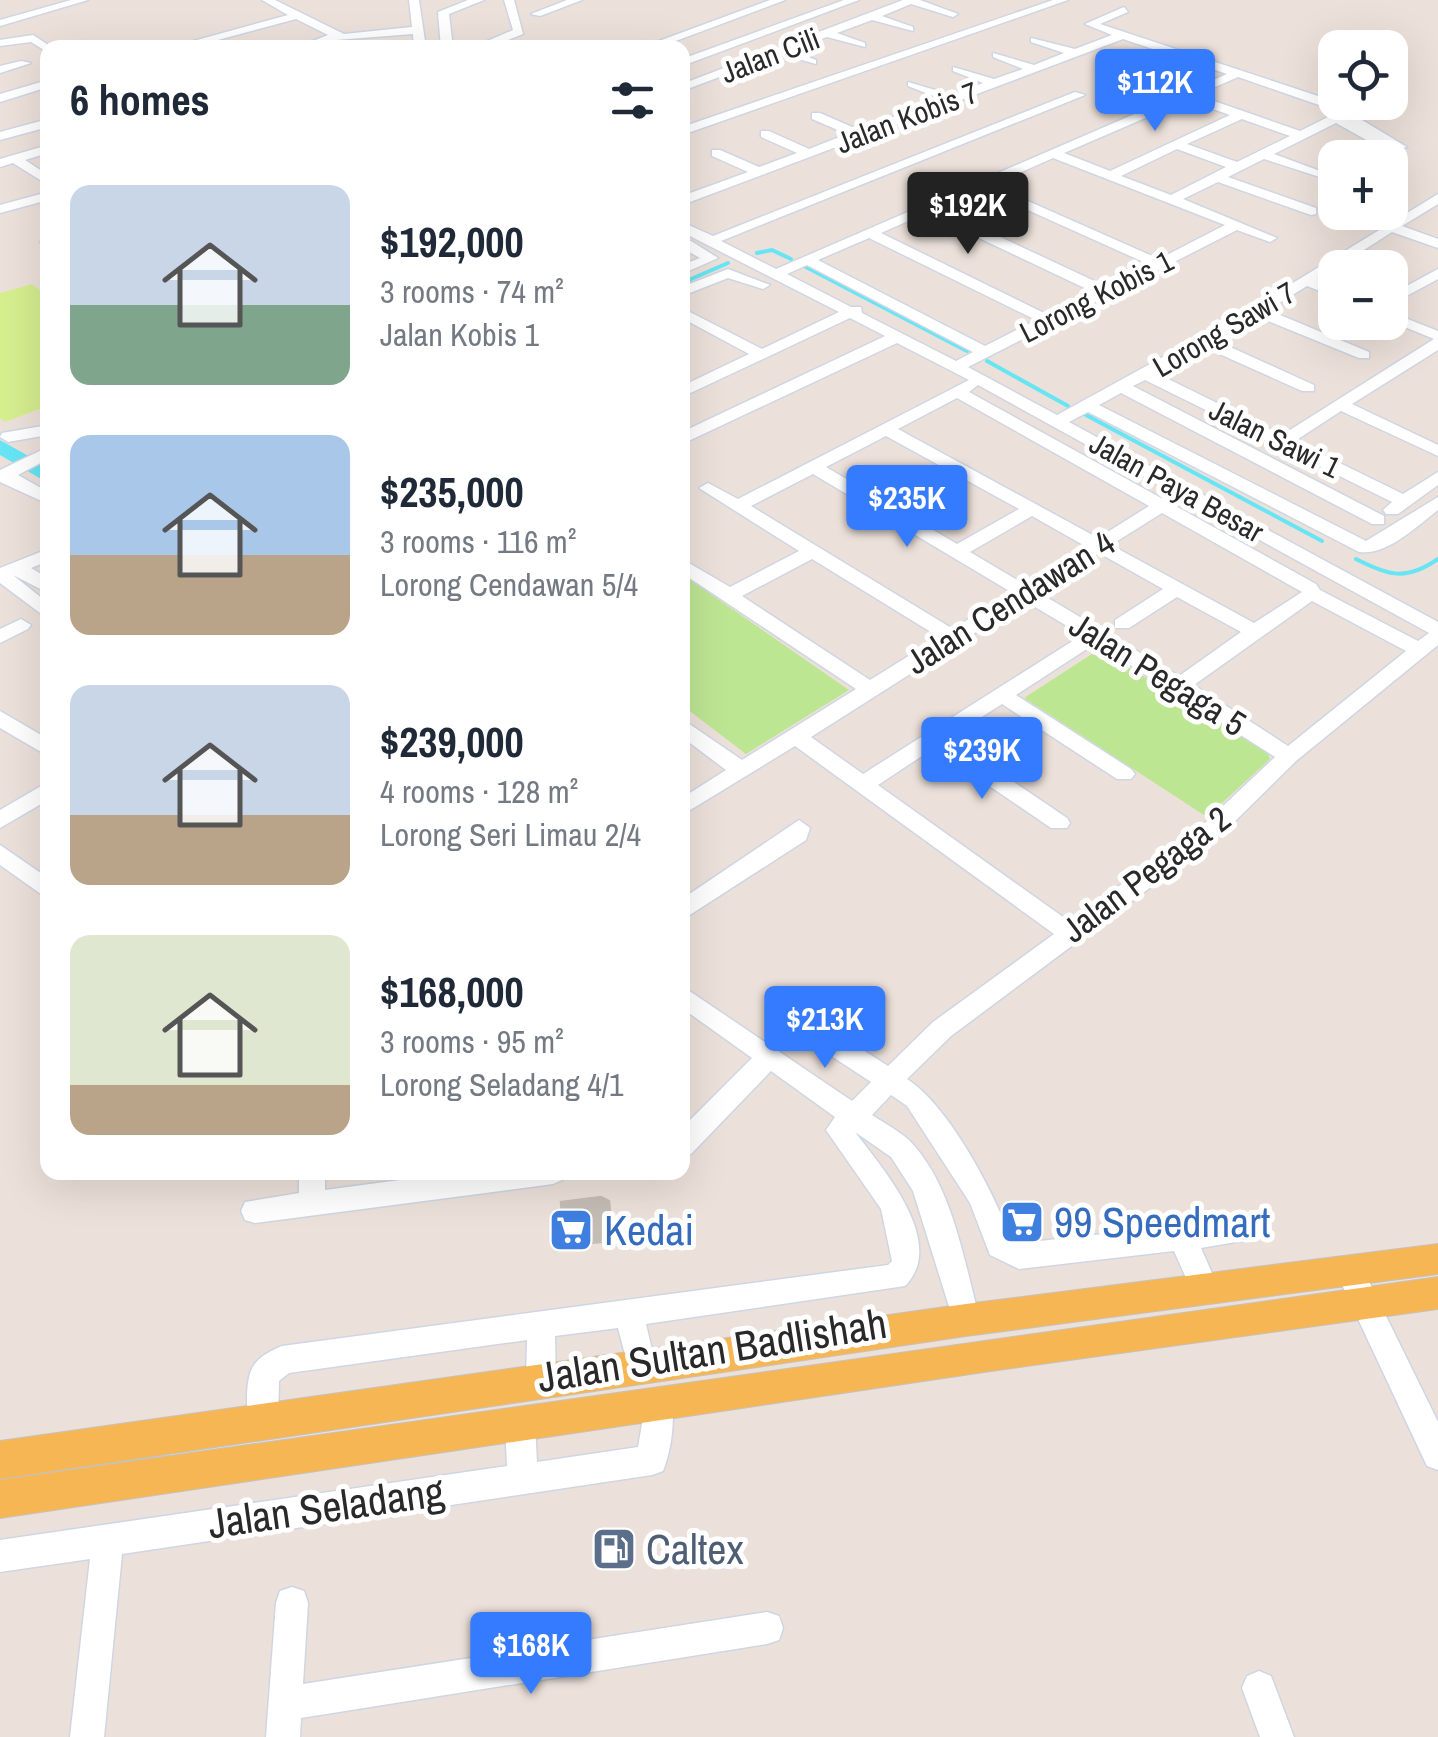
<!DOCTYPE html>
<meta charset="utf-8">
<style>
body{margin:0;font-family:"Archivo Narrow",sans-serif;background:#f6f6f7;color:#1f2937;height:100vh;display:flex;flex-direction:column;font-size:38px;white-space:nowrap}
*{box-sizing:border-box;margin:0}
p{font-size:32px;color:#747a83}
.icon{flex:none;width:55px;height:55px;fill:none;stroke:currentColor;stroke-width:2;stroke-linecap:round;stroke-linejoin:round}
.map{position:relative;flex:1;overflow:hidden}
.side{position:absolute;left:40px;top:40px;width:650px;height:1140px;display:flex;flex-direction:column;background:#fff;border-radius:20px;box-shadow:0 10px 40px #0002}
.side>*{flex:none}
.tools{position:absolute;left:1318px;top:30px;display:grid;gap:20px}
.tools a{display:grid;place-items:center;width:90px;height:90px;border-radius:20px;background:#fff;box-shadow:0 10px 40px #0002;font-size:50px}
.price{position:absolute;translate:-50% -85px;padding:0 22px;border-radius:10px;background:#347bff;color:#fff;font-size:32px;line-height:65px;filter:drop-shadow(0 2px 5px #0008)}
.price::after{content:'';position:absolute;left:50%;top:60px;width:30px;height:22px;margin-left:-15px;background:inherit;clip-path:polygon(0 0,100% 0,50% 100%)}
.price.active{background:#222;color:#fff}
ul{padding:0;list-style:none}
li{display:flex;align-items:center;gap:30px;height:250px;padding:0 30px}
li span{display:grid;place-items:center;flex:none;width:280px;height:200px;border-radius:20px;color:#555}
li>.icon{margin-inline-start:auto}
span .icon{width:120px;height:120px;fill:#fffc;stroke-width:1}
li b{font-size:42px}
h2{display:flex;justify-content:space-between;align-items:center;height:120px;padding:0 30px;font-size:42px}
.map>svg:first-child{display:block}
.green{fill:#bde693}
.pitch{fill:#d5ee8e}
.lines{fill:none;stroke-linecap:round;stroke-linejoin:round}
.stream{stroke:#67e5f4;stroke-width:4}
.river{fill:#67e5f4;fill-rule:evenodd}
.building{fill:#c4bdb5;stroke:#c7bdb3;stroke-width:2.5}
.minor-casing{stroke:#cfd6e3;stroke-width:3}
.major-casing{stroke:#c3c3c3;stroke-width:2}
.minor{fill:#fff;fill-rule:evenodd}
.major{fill:#f7b654;fill-rule:evenodd}
.labels{text-anchor:middle;dominant-baseline:central;stroke-width:10;stroke-linejoin:round;paint-order:stroke}
.far-street-label{font-size:30px;fill:#292929;stroke:#fff}
.street-label{font-size:35px;fill:#292929;stroke:#fff}
.near-shop-label{font-size:42px;fill:#366cbe;stroke:#fff;text-anchor:start}
.near-street-label{font-size:42px;fill:#292929;stroke:#fff}
.near-service-label{font-size:42px;fill:#4e5e75;stroke:#fff;text-anchor:start}
</style>
<div class="map">
<svg width="1438" height="1737" viewBox="0 0 1438 1737">
<rect width="100%" height="100%" fill="#ece1da"/>
<path class="green" d="M682,575H683L849,690L746,754L683,706Z
M1098,650L1266,747L1270,759L1207,817L1024,698Z"/>
<path class="pitch" d="M32,284L47,297V406L5,422L0,418V293Z"/>
<g class="lines">
<path class="stream" d="M757,253L772,250L791,259
M806,267L967,351
M682,283L728,263
M987,361L1068,406
M1086,415L1322,541
M1356,559C1389,576 1406,581 1438,559"/>
<path class="river" d="M0,440L48,467V483L0,455Z"/>
</g>
<path class="building" d="M601,1197L609,1201L613,1241L554,1246L552,1219L562,1217L561,1202Z"/>
<g class="lines">
<defs>
<path id="minor" d="M71,0H88L0,26V20Z
M262,0H275L344,34L412,27L409,0H419L426,48H414L413,34L336,40L313,48H295L328,35L296,19L188,48H168L288,15Z
M468,0H484L449,14L453,48H441L438,12Z
M504,0H514L523,34L488,48H471L513,30Z
M567,0H582L540,16L531,14Z
M770,0H785L657,48H640Z
M844,0H859L682,66V59Z
M903,0H920L958,14L953,17L911,4L882,16L913,27V31L872,20L837,33L865,43V47L827,37L791,50L816,60V64L781,54L682,91V84Z
M1053,0H1068L682,135V127Z
M1124,7L1128,12L1100,24L1327,99L1407,147L1386,151L1336,123L1274,154L1320,171L1335,165V174L1326,179L1264,159L1228,177L1316,208V214L1311,215L1218,182L1183,199L1277,238L1270,242L1237,230L968,367L1057,415L1252,308L1438,194V204L1402,226L1438,239V248L1392,232L1317,280L1335,288V297L1307,286L1268,310L1369,352V358H1359L1258,317L1215,340L1314,385V391H1302L1204,347L1156,373L1282,435L1434,339L1390,321V312L1438,331V350L1352,404L1438,445V456L1341,411L1295,441L1403,494L1438,472V485L1398,514H1386L1383,510L1392,502L1145,380L1133,386L1384,516V524H1372L1121,393L1099,405L1366,541L1438,497V510C1417,526 1387,556 1359,552L1088,412L1069,422L1438,622V645L1296,761L1222,834L951,1036L907,1079C949,1106 993,1191 1011,1238L1021,1243L1232,1220L1242,1223L1246,1232L1242,1241L1201,1248L1219,1289L1215,1298L1205,1302L1195,1298L1174,1251L1019,1269L990,1255L970,1203L907,1106L891,1095L872,1115C884,1123 899,1131 910,1141C953,1186 964,1262 980,1320L976,1329L966,1333L956,1329L913,1191L891,1157L855,1132C883,1169 948,1243 905,1286L646,1324L656,1367L651,1377L641,1381L631,1377L618,1328L555,1336L556,1381L551,1391L541,1395L531,1391L526,1381L527,1340L289,1373L279,1381L278,1422L274,1432L263,1437L252,1432C246,1418 244,1379 254,1365C260,1356 272,1350 282,1346L888,1265L892,1261L881,1209L826,1130L835,1117L771,1071L691,1154L682,1157V1128L752,1058L682,1008V986L852,1101L871,1082L781,1023L778,1016L781,1009L790,1006L799,1009L888,1066L933,1022L1054,934L795,746L682,815V798L726,770L682,737V719L742,760L856,689L682,573V559L730,587L799,551L699,488L708,483L738,499L969,380L897,343L682,444V432L885,336L850,318L682,397V386L749,354L682,318V308L762,349L839,312L682,232V222L713,236L1075,92L1085,95L721,241L776,269L1227,74L1123,39L682,205V196L748,172L712,156V150H720L759,167L797,153L761,137V131H769L809,149L847,134L812,119V113H820L859,130L941,99L908,86V82L952,95L983,83L953,71V67L994,79L1023,69L993,57V53L1034,65L1064,53L1031,42V38L1075,49L1112,35L1085,24ZM1238,77L1319,105L1329,111L1330,116L1300,131L1197,95ZM1187,100L1230,115L1110,171L1064,153ZM1242,119L1290,136L1237,162L1187,144ZM1177,149L1226,167L1171,195L1121,176ZM1053,158L1225,225L1159,259L992,185ZM981,189L1148,264L1105,286L951,214H941V220L1093,292L1048,315L881,233ZM869,238L1036,320L985,346L818,260ZM807,265L973,352L956,361L862,313L861,307H851L787,274ZM978,385L1172,492L1161,498L969,392ZM957,398L1149,506L1098,538L898,429ZM886,436L1019,509L957,544L826,467ZM813,474L1011,592L953,629L751,506ZM1185,499L1429,633L1418,641L1320,590L1316,584L1174,505ZM1162,513L1302,592L1254,623L1111,545ZM1032,516L1085,546L1024,584L970,552ZM1099,553L1163,589L1115,620V628H1129L1177,597L1241,632L1179,676L1038,592ZM812,559L939,637L870,680L742,596ZM1025,601L1082,635L863,774L811,737ZM1312,601L1406,651L1288,746L1194,685ZM1096,643L1275,757L1206,822L1070,922L878,785L934,748L1051,828H1067L1070,823L1067,818L949,738L1002,704L1117,779H1131L1135,774L1131,769L1016,695Z
M33,35L53,48L44,50L31,42L0,46V40Z
M21,61L31,63L0,73V66Z
M48,80V87L0,102V94Z
M48,119V127L0,140V132Z
M48,145V153L25,160L48,175V185L13,163L0,167V159Z
M48,192V200L0,213V205Z
M47,238L48,246L42,245L40,242Z
M682,241H691L718,258L682,274V265L700,258L682,248Z
M728,269L770,285L763,289L728,278L682,296V287Z
M1438,269V279L1390,305V295Z
M48,425V435L8,442L0,437L2,433Z
M48,447V459L18,475L48,492V504L0,482V470Z
M48,549V561L31,568L48,578V593L13,575L48,603V619L0,583V568Z
M21,619L31,625L28,629L0,643V629Z
M0,711L48,739V756L0,728Z
M48,782V800L0,828V810Z
M799,820L810,828L806,840L682,920V899Z
M0,845L48,878V899L0,865Z
M299,1172H325V1190L460,1172H566L562,1180L553,1184L255,1223L245,1220L241,1211L245,1202L299,1193Z
M1350,1259L1360,1263L1438,1422V1470L1427,1466L1336,1272L1340,1263Z
M658,1391L669,1395C677,1415 671,1451 663,1471L652,1475L122,1554L104,1737H70L90,1559L0,1572V1540L507,1466L505,1425L509,1415L520,1410L531,1415L535,1425L537,1462L638,1447L647,1395Z
M292,1587L304,1591L308,1603L303,1684L767,1612L779,1616L783,1628L779,1640L767,1644L301,1718L300,1737H266L276,1603L280,1591Z
M1259,1671L1271,1676L1294,1737H1260L1242,1688L1247,1676Z"/>
<path id="major" d="M1438,1244V1274L966,1336L0,1479V1441L966,1304Z
M1438,1277V1309L991,1371L0,1518V1480Z"/>
</defs>
<use href="#minor" class="minor-casing"/>
<use href="#major" class="major-casing"/>
<use href="#minor" class="minor"/>
<use href="#major" class="major"/>
</g>
<defs>
<symbol id="supermarket-square" viewBox="-11 -11 22 22"><rect x="-9" y="-9" width="18" height="18" rx="4" fill="#3f7fe0" stroke="#fff"/><path d="M-6-5.5h2.5l.6 2H6L4.5 2H-2.5L-4.4-4H-6ZM-1.5 3.2a1.3 1.3 0 1 0 .1 0ZM3 3.2a1.3 1.3 0 1 0 .1 0Z" fill="#fff"/></symbol>
<symbol id="fuel-square" viewBox="-11 -11 22 22"><rect x="-9" y="-9" width="18" height="18" rx="4" fill="#5c6f8a" stroke="#fff"/><path d="M-5.5-6h7V0h2V4h1.3V-2.5L3-4.5l.8-.8L6-3V5H2.5V1h-1V6h-7ZM-4.2-4.7v3.2H.2V-4.7Z" fill="#fff"/></symbol>
</defs>
<g fill-rule="evenodd">
<use href="#supermarket-square" x="997" y="1197" width="50" height="50"/>
<use href="#supermarket-square" x="546" y="1205" width="50" height="50"/>
<use href="#fuel-square" x="589" y="1524" width="50" height="50"/>
</g>
<g class="labels">
<g class="far-street-label">
<text transform="translate(770 55) rotate(-21)">Jalan Cili</text>
<text transform="translate(907 117) rotate(-21)">Jalan Kobis 7</text>
<text transform="translate(1096 296) rotate(-27)">Lorong Kobis 1</text>
<text transform="translate(1224 329) rotate(-30)">Lorong Sawi 7</text>
<text transform="translate(1275 438) rotate(26)">Jalan Sawi 1</text>
<text transform="translate(1177 487) rotate(29)">Jalan Paya Besar</text>
</g>
<g class="street-label">
<text transform="translate(1010 602) rotate(-32)">Jalan Cendawan 4</text>
<text transform="translate(1158 674) rotate(32)">Jalan Pegaga 5</text>
<text transform="translate(1146 874) rotate(-37)">Jalan Pegaga 2</text>
</g>
<g class="near-shop-label">
<text x="1054" y="1222">99 Speedmart</text>
<text x="604" y="1230">Kedai</text>
</g>
<g class="near-street-label">
<text transform="translate(712 1350) rotate(-9)">Jalan Sultan Badlishah</text>
<text transform="translate(326 1507) rotate(-8)">Jalan Seladang</text>
</g>
<g class="near-service-label">
<text x="646" y="1549">Caltex</text>
</g>
</g>
</svg>
<div class="tools">
<a><svg class="icon" aria-label="locate" viewBox="0 0 24 24"><circle cx="12" cy="12" r="6"/><path d="M12 2v4M12 18v4M2 12h4M18 12h4"/></svg></a>
<a>+</a>
<a>−</a>
</div>
<b class="price" style="left:1155px;top:134px">$112K</b>
<b class="price active" style="left:968px;top:257px">$192K</b>
<b class="price" style="left:907px;top:550px">$235K</b>
<b class="price" style="left:982px;top:802px">$239K</b>
<b class="price" style="left:825px;top:1071px">$213K</b>
<b class="price" style="left:531px;top:1697px">$168K</b>
<section class="side">
<h2>6 homes<svg class="icon" aria-label="filters" viewBox="0 0 24 24"><path d="M4 7h16M4 17h16"/><circle cx="9" cy="7" r="2"/><circle cx="15" cy="17" r="2"/></svg></h2>
<ul>
<li><span style="background:linear-gradient(#c9d6e8 60%,#7fa58c 0)"><svg class="icon" aria-label="home" viewBox="0 0 24 24"><path d="M3 11l9-7 9 7M6 9v11h12V9"/></svg></span><div><b>$192,000</b><p>3 rooms · 74 m²</p><p>Jalan Kobis 1</p></div></li>
<li><span style="background:linear-gradient(#a9c7e8 60%,#b9a48a 0)"><svg class="icon" aria-label="home" viewBox="0 0 24 24"><path d="M3 11l9-7 9 7M6 9v11h12V9"/></svg></span><div><b>$235,000</b><p>3 rooms · 116 m²</p><p>Lorong Cendawan 5/4</p></div></li>
<li><span style="background:linear-gradient(#c9d6e8 65%,#b9a48a 0)"><svg class="icon" aria-label="home" viewBox="0 0 24 24"><path d="M3 11l9-7 9 7M6 9v11h12V9"/></svg></span><div><b>$239,000</b><p>4 rooms · 128 m²</p><p>Lorong Seri Limau 2/4</p></div></li>
<li><span style="background:linear-gradient(#dfe7d0 75%,#b9a48a 0)"><svg class="icon" aria-label="home" viewBox="0 0 24 24"><path d="M3 11l9-7 9 7M6 9v11h12V9"/></svg></span><div><b>$168,000</b><p>3 rooms · 95 m²</p><p>Lorong Seladang 4/1</p></div></li>
</ul>
</section>
</div>
